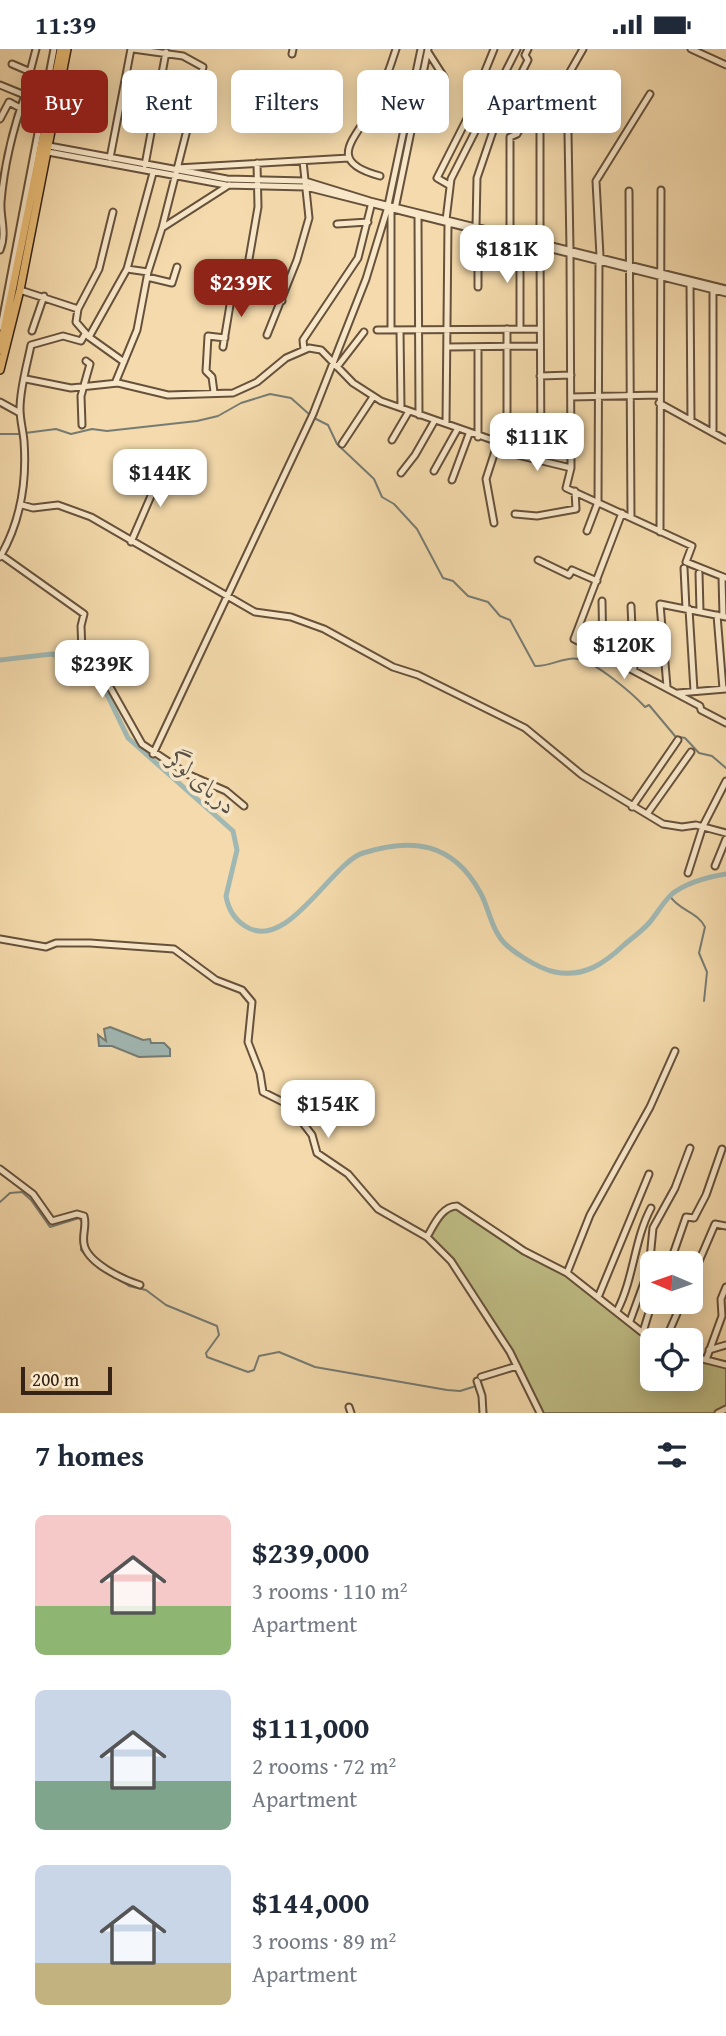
<!DOCTYPE html>
<meta charset="utf-8">
<style>
body{margin:0;font-family:"Gentium Book Plus",Amiri,serif;background:#f2f2f3;color:#1f2937;height:100vh;display:flex;flex-direction:column;font-size:26px;white-space:nowrap}
*{box-sizing:border-box;margin:0}
p{font-size:23px;color:#747a83}
.icon{flex:none;width:38px;height:38px;fill:none;stroke:currentColor;stroke-width:2;stroke-linecap:round;stroke-linejoin:round}
.map{position:relative;height:1364px;overflow:hidden}
.sheet{display:flex;flex-direction:column;background:#fff;flex:1}
.sheet>*{flex:none}
.top-card{position:absolute;left:21px;top:21px;width:684px;height:63px;display:flex;gap:14px}
.needle{width:46px;rotate:272deg}
.buttons{position:absolute;left:640px;top:1202px;display:grid;gap:14px}
.buttons a{display:grid;place-items:center;width:63px;height:63px;border-radius:10px;background:#fff;box-shadow:0 4px 18px #0003;font-size:35px}
.scale{position:absolute;left:21px;bottom:18px;width:91px;box-sizing:border-box;padding-left:7px;border:4px solid #362315;border-top:0;font-size:19px;line-height:24px;white-space:nowrap;color:#362315;-webkit-text-stroke:5px #f8e7c9;paint-order:stroke}
.price{position:absolute;translate:-50% -60px;padding:0 16px;border-radius:14px;background:#fff;color:#222;font-size:23px;line-height:46px;filter:drop-shadow(0 2px 4px #0008)}
.price::after{content:'';position:absolute;left:50%;top:42px;width:21px;height:16px;margin-left:-10px;background:inherit;clip-path:polygon(0 0,100% 0,50% 100%)}
.price.current{background:#8f2418;color:#fff}
ul{padding:0;list-style:none}
li{display:flex;align-items:center;gap:21px;height:175px;padding:0 35px}
li span{display:grid;place-items:center;flex:none;width:196px;height:140px;border-radius:10px;color:#555}
li>.icon{margin-inline-start:auto}
span .icon{width:84px;height:84px;fill:#fffc;stroke-width:1}
li b{font-size:30px}
h2{display:flex;justify-content:space-between;align-items:center;height:84px;padding:0 35px;font-size:30px}
.tag{padding:0 24px;border-radius:10px;background:#fff;box-shadow:0 4px 18px #0003;font-size:24px;line-height:63px}
.tag.current{background:#8f2418;color:#fff}
.status{display:flex;justify-content:space-between;align-items:center;height:49px;padding:0 35px;background:#fff;direction:ltr}
.status svg{height:19px;fill:currentColor}
.map>svg:first-child{display:block}
.green{fill:#c0be86;stroke:#7b704e;stroke-width:2}
.water{fill:#a0b8b4;stroke:#767c74;stroke-width:2}
.lines{fill:none;stroke-linecap:round;stroke-linejoin:round}
.stream{stroke:#767c74;stroke-width:2}
.river{stroke:#a0b8b4;stroke-width:5}
.minor-casing{stroke:#66513b;stroke-width:9}
.major-casing{stroke:#362315;stroke-width:10}
.minor{stroke:#f8e7c9;stroke-width:5}
.major{stroke:#eabd76;stroke-width:7}
.labels{text-anchor:middle;dominant-baseline:central;stroke-width:7;stroke-linejoin:round;paint-order:stroke}
.water-label{font-size:24px;font-style:italic;fill:#565045;stroke:#f8e7c9}
</style>
<div class="status"><b>11:39</b><svg viewBox="0 0 49 12"><path d="M0 12V9h3v3zM5 12V6h3v6zM10 12V3h3v9zM15 12V0h3v12zM26 1h20v11H26zM47 4h2v5h-2z"/></svg></div>
<div class="map">
<svg width="726" height="1364" viewBox="0 0 726 1364">
<rect width="100%" height="100%" fill="#f4daac"/>
<filter id="stains"><feTurbulence type="fractalNoise" baseFrequency=".00286" numOctaves="4"/><feColorMatrix values="0 0 0 0 .2 0 0 0 0 .09 0 0 0 0 .02 0 0 0 .5 -.17"/></filter>
<radialGradient id="worn" r=".72"><stop offset=".6" stop-color="#630" stop-opacity="0"/><stop offset="1" stop-color="#630" stop-opacity=".3"/></radialGradient>
<path class="green" d="M453,1156L567,1224L653,1292V1330H691V1307L726,1316V1360L718,1364H540C509,1302 476,1238 427,1188L442,1164Z"/>
<path class="water" d="M110,978L143,991L150,990L151,994H164L170,1000V1007L139,1008L112,997H99L98,986L106,992L104,980Z"/>
<g class="lines">
<path class="stream" d="M314,369L328,376L337,395L374,430L382,448L394,455L417,480L443,529L453,532L468,547L488,553L500,567L510,571L535,617C549,618 566,607 578,610C596,613 633,645 645,658L649,656L675,687L685,689L699,704L712,707L726,719
M25,384L56,380L71,385L92,380L107,382L197,372L218,367L241,354L270,345L291,349L310,366
M0,385H20
M670,847C678,861 698,863 705,878L699,904L707,923L704,952
M0,1153L10,1144L22,1143L31,1151L50,1178L79,1169L82,1173L81,1201L99,1218
M115,1228L129,1237L146,1241L166,1256L217,1277L219,1286L206,1304L207,1308L248,1323L254,1321L259,1307L279,1303L315,1318L447,1341L460,1342L476,1337"/>
<path class="river" d="M0,611L52,605L86,616L102,635L128,689L233,782L237,801L226,847C228,859 234,870 245,877C287,905 331,814 363,804C413,788 453,794 480,843C488,857 490,874 499,887C506,900 539,920 555,923C584,929 605,914 625,895C633,888 642,882 649,874C657,865 663,853 672,845C686,834 708,828 726,825"/>
<defs>
<path id="minor" d="M133,0L183,7L203,18L162,179
M691,0L726,16
M428,3L444,28
M292,5L293,0
M30,23L36,0
M0,36L27,47L33,24L12,15
M373,58L393,64
M0,70L9,53L35,67L39,76
M568,84L570,200
M49,97L227,130L305,132L370,152L726,240
M48,103L226,136L306,138L726,244
M110,109L131,0
M257,114L258,158L244,239L282,252
M145,116L166,3
M177,119L349,109
M380,127C323,112 357,89 374,56C383,38 390,19 396,0
M449,136L437,129L480,44L479,37L494,0
M629,142L631,468
M395,160L428,0
M391,162V281
M113,163L99,220L78,260L76,273L89,288L124,313
M418,168L419,366
M446,171L451,130L517,0
M337,175L368,173
M476,178L477,129L494,79L528,11L525,6L528,0
M510,184V88L517,85L540,40L552,49
M540,192V76L550,50L555,49L583,0
M540,198L541,411
M0,201C7,184 0,169 1,153C4,117 13,80 25,46
M570,205L571,419
M600,207L596,132L650,45
M127,220L148,223
M147,228L172,234L177,218
M690,233L691,372
M215,234L244,239
M478,238V183
M713,240V384
M20,241L78,260
M1,278L54,0
M507,280V396
M520,280V193
M377,281L539,280
M400,281L401,359
M32,282L44,247
M267,286L297,211L309,169L303,112
M89,288L127,220L153,124
M223,298L233,238
M448,298L539,297
M478,298V388
M304,301L303,291L358,209L371,157
M337,318L364,283
M540,327L571,326
M26,330L71,339L118,334L168,346L233,344L257,333L286,309L309,299L321,301L353,334L381,352L507,396L513,405L571,419L566,439L692,497L686,513L726,529
M118,334L116,332L137,281L148,223L162,179L229,136
M214,343L212,328L206,322L208,287L225,289
M571,348L659,346
M0,353L20,364
M659,354L726,391
M446,374L448,175
M82,376L81,347L90,315L86,312
M392,391L409,362
M342,395L373,348
M434,422L458,379
M401,424L415,406L435,371
M452,431L469,385
M22,456L33,459L58,456L91,468L255,563L291,568L324,580L393,618L418,626L525,679L582,726L663,775L682,778L696,776L726,784
M622,464L574,590L700,657L701,661L726,674
M515,465L537,467L576,460L575,442
M494,474L486,430L498,393
M587,482L598,453L599,212
M660,483L661,141
M131,493L164,417
M1,506L84,565L81,577L82,602L102,624L142,695L187,725L226,742L244,757
M0,508C21,472 27,433 24,392C23,381 20,371 20,360C20,339 27,316 31,296L63,287L81,292L85,285
M538,511L569,526L572,521L597,532
M684,519L686,560
M699,524L700,562
M722,528L723,567
M602,552L603,605
M631,557L634,622
M689,560L694,642
M717,566L723,640
M667,638L660,555L726,568
M678,644L726,640
M153,705L313,365L366,230L387,161L421,0
M632,758L678,691
M647,765L691,703
M715,817L726,790
M688,824L703,777L726,732
M0,890L46,898L56,894H90L174,900L216,931L242,941L252,953L248,993L260,1024L263,1043L289,1056L312,1086L317,1104L348,1125L378,1160L427,1188L451,1212L510,1303L540,1364
M0,1120L33,1145L52,1172L77,1165L84,1167C87,1177 82,1185 84,1195C87,1214 124,1231 140,1236
M427,1188C434,1176 442,1157 457,1157L524,1202L567,1224L653,1292
M670,1214L686,1168L694,1169L706,1146L722,1100
M567,1224L590,1166L650,1058L675,1002
M691,1231L715,1175L726,1177
M599,1246L649,1125
M617,1262C634,1229 634,1191 651,1159
M630,1272L649,1220L653,1179L675,1139L690,1099
M643,1283L653,1250
M665,1292L682,1253
M709,1301L726,1296
M691,1307L726,1316
M706,1311L722,1267L721,1250L726,1238
M481,1328L517,1317
M477,1332L482,1347L483,1364
M349,1358L351,1364
M718,1364L726,1360"/>
<path id="major" d="M0,301L61,0
M0,321L20,241L67,0"/>
</defs>
<use href="#minor" class="minor-casing"/>
<use href="#major" class="major-casing"/>
<use href="#minor" class="minor"/>
<use href="#major" class="major"/>
</g>
<g class="labels">
<g class="water-label">
<text transform="translate(203 733) rotate(42)">دریای لوگر</text>
</g>
</g>
<rect width="100%" height="100%" filter="url(#stains)"/>
<rect width="100%" height="100%" fill="url(#worn)"/>
</svg>
<div class="buttons">
<a><svg class="needle" viewBox="-14 -14 28 28"><path d="M0-13l5 13h-10z" fill="#e53935"/><path d="M0 13l5-13h-10z" fill="#747a83"/></svg></a>
<a><svg class="icon" aria-label="locate" viewBox="0 0 24 24"><circle cx="12" cy="12" r="6"/><path d="M12 2v4M12 18v4M2 12h4M18 12h4"/></svg></a>
</div>
<div class="scale">200 m</div>
<b class="price" style="left:507px;top:236px">$181K</b>
<b class="price current" style="left:241px;top:270px">$239K</b>
<b class="price" style="left:537px;top:424px">$111K</b>
<b class="price" style="left:160px;top:460px">$144K</b>
<b class="price" style="left:624px;top:632px">$120K</b>
<b class="price" style="left:102px;top:651px">$239K</b>
<b class="price" style="left:328px;top:1091px">$154K</b>
<div class="top-card">
<a class="tag current">Buy</a>
<a class="tag">Rent</a>
<a class="tag">Filters</a>
<a class="tag">New</a>
<a class="tag">Apartment</a>
</div>
</div>
<section class="sheet">
<h2>7 homes<svg class="icon" aria-label="filters" viewBox="0 0 24 24"><path d="M4 7h16M4 17h16"/><circle cx="9" cy="7" r="2"/><circle cx="15" cy="17" r="2"/></svg></h2>
<ul>
<li><span style="background:linear-gradient(#f6c9c9 65%,#8fb573 0)"><svg class="icon" aria-label="home" viewBox="0 0 24 24"><path d="M3 11l9-7 9 7M6 9v11h12V9"/></svg></span><div><b>$239,000</b><p>3 rooms · 110 m²</p><p>Apartment</p></div></li>
<li><span style="background:linear-gradient(#c9d6e8 65%,#7fa58c 0)"><svg class="icon" aria-label="home" viewBox="0 0 24 24"><path d="M3 11l9-7 9 7M6 9v11h12V9"/></svg></span><div><b>$111,000</b><p>2 rooms · 72 m²</p><p>Apartment</p></div></li>
<li><span style="background:linear-gradient(#c9d6e8 70%,#c2b280 0)"><svg class="icon" aria-label="home" viewBox="0 0 24 24"><path d="M3 11l9-7 9 7M6 9v11h12V9"/></svg></span><div><b>$144,000</b><p>3 rooms · 89 m²</p><p>Apartment</p></div></li>
</ul>
</section>
